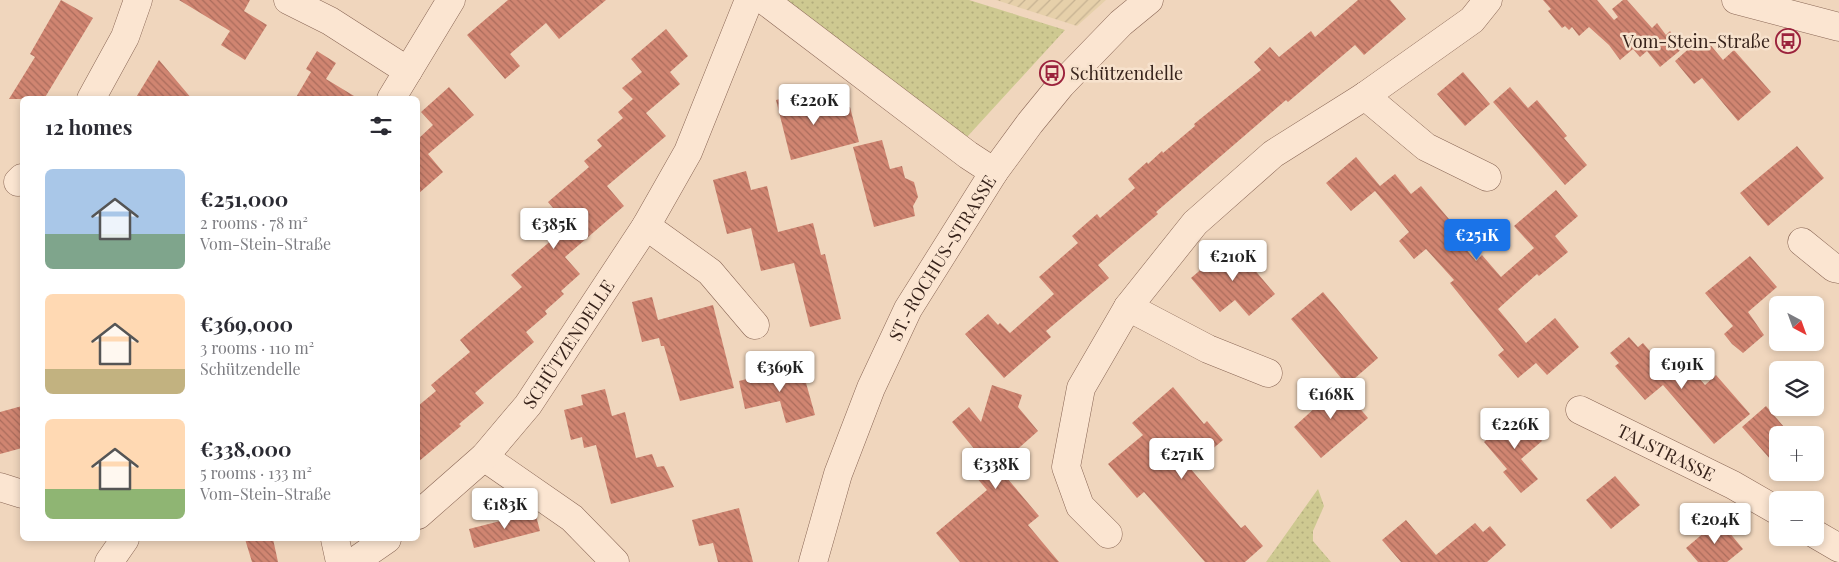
<!DOCTYPE html>
<meta charset="utf-8">
<style>
body{margin:0;font-family:"Playfair Display",serif;background:#f7f7f7;color:#2b2b33;height:100vh;display:flex;flex-direction:column;font-size:19px;white-space:nowrap}
*{box-sizing:border-box;margin:0}
p{font-size:16px;color:#7c7c81}
.icon{flex:none;width:28px;height:28px;fill:none;stroke:currentColor;stroke-width:2;stroke-linecap:round;stroke-linejoin:round}
.map{position:relative;flex:1;overflow:hidden}
.side{position:absolute;left:20px;top:96px;width:400px;height:445px;display:flex;flex-direction:column;background:#fff;border-radius:8px;box-shadow:0 2px 8px #0003}
.side>*{flex:none}
.needle{width:32px;rotate:139deg}
.buttons{position:absolute;left:1769px;top:296px;display:grid;gap:10px}
.buttons a{display:grid;place-items:center;width:55px;height:55px;border-radius:8px;background:#fff;box-shadow:0 2px 8px #0003;font-size:25px}
.price{position:absolute;translate:-50% -42px;padding:0 11px;border-radius:5px;background:#fff;color:#222;font-size:16px;line-height:32px;filter:drop-shadow(0 1px 2px #0008)}
.price::after{content:'';position:absolute;left:50%;top:30px;width:15px;height:11px;margin-left:-8px;background:inherit;clip-path:polygon(0 0,100% 0,50% 100%)}
.price.current{background:#1a73e8;color:#fff}
ul{padding:0;list-style:none}
li{display:flex;align-items:center;gap:15px;height:125px;padding:0 25px}
li span{display:grid;place-items:center;flex:none;width:140px;height:100px;border-radius:8px;color:#555}
li>.icon{margin-inline-start:auto}
span .icon{width:60px;height:60px;fill:#fffc;stroke-width:1}
li b{font-size:21px}
h2{display:flex;justify-content:space-between;align-items:center;height:60px;padding:0 25px;font-size:21px}
.map>svg:first-child{display:block}
.farmland{fill:url(#farmland-furrows)}
.park{fill:url(#park-dots)}
.building{fill:url(#building-back-hatch)}
.lines{fill:none;stroke-linecap:round;stroke-linejoin:round}
.minor-casing{stroke:#896655;stroke-width:29}
.minor{stroke:#fbe5d1;stroke-width:28}
.labels{text-anchor:middle;dominant-baseline:central;stroke-width:5;stroke-linejoin:round;paint-order:stroke}
.poi-label{font-size:18px;fill:#37231b;stroke:#f7e2cd;text-anchor:end}
.street-label{font-size:18px;fill:#37231b;stroke:#f7e2cd}
</style>
<div class="map">
<svg width="1839" height="562" viewBox="0 0 1839 562">
<defs>
<pattern id="farmland-furrows" width="10" height="10" patternUnits="userSpaceOnUse" patternTransform="scale(1.25)"><rect width="10" height="10" fill="#e6d0aa"/><path d="M-1 1l2-2M0 10L10 0M9 11l2-2" fill="none" stroke="#c6b292"/></pattern>
<pattern id="park-dots" width="8" height="8" patternUnits="userSpaceOnUse" patternTransform="scale(1.25)"><rect width="8" height="8" fill="#cec991"/><path d="M2 2h.1M6 6h.1" fill="none" stroke="#b2ac7c" stroke-width="1.8" stroke-linecap="round"/></pattern>
<pattern id="building-back-hatch" width="6" height="6" patternUnits="userSpaceOnUse" patternTransform="scale(1.25)"><rect width="6" height="6" fill="#d08571"/><path d="M-1 5l2 2M0 0l6 6M5-1l2 2" fill="none" stroke="#aa6c5c"/></pattern>
</defs>
<rect width="100%" height="100%" fill="#f0d6bd"/>
<path class="farmland" d="M996,0H1106L1077,26Z"/>
<path class="park" d="M787,0H969L1065,30L967,137Z
M1318,489L1324,506L1313,531V541L1331,562H1266Z"/>
<path class="building" d="M61,0L93,18L44,99H9L35,57L30,54Z
M179,0H250L244,11L267,25L245,60L221,45L230,31Z
M508,0H606L559,39L546,23L510,54L520,66L505,79L467,35Z
M1358,0H1390L1406,19L1364,55L1355,45L1288,102L1286,100L1156,212L1158,214L1098,265L1109,278L1046,331L1051,337L1004,378L965,334L988,314L998,325L1000,323L1010,333L1054,294L1039,277L1078,243L1072,236L1097,214L1100,218L1135,188L1128,179L1147,162L1148,164L1162,151L1163,153L1195,126L1194,124L1261,70L1254,62L1270,47L1279,57L1311,31L1315,37Z
M1543,0H1597L1614,20L1618,17L1612,9L1623,0H1627L1652,28L1657,23L1666,35L1670,31L1683,48L1660,67L1647,51L1640,57L1633,49L1620,60L1609,45L1589,27L1579,36L1572,27L1569,30L1565,26L1562,28L1548,11L1551,9Z
M666,29L688,56L670,72L680,84L646,113L666,136L607,186L624,206L565,257L580,274L561,291L564,294L545,311L547,314L526,332L534,342L475,393L484,403L459,424L461,426L418,462V406L436,391L431,385L470,352L460,340L522,287L511,275L568,226L548,202L589,167L584,161L602,146L597,140L623,118L618,112L633,99L622,88L642,72L631,59Z
M1703,36L1723,60L1734,50L1771,92L1738,121L1702,78L1694,84L1675,61Z
M317,51L336,63L326,79L359,99H295L311,72L306,69Z
M159,60L192,99H135Z
M1463,72L1490,104L1465,126L1437,94Z
M449,87L474,115L428,154L443,172L418,194V139L433,125L421,112Z
M1510,87L1528,108L1537,100L1567,136L1564,138L1587,165L1565,185L1493,102Z
M815,90L822,115L850,107L859,142L791,160L776,100Z
M882,140L890,169L902,166L905,178L914,182L918,197L913,206L915,216L874,227L853,147Z
M1797,146L1824,178L1768,226L1740,193Z
M1356,157L1380,186L1395,174L1411,194L1421,186L1454,225L1449,229L1476,261L1482,255L1501,277L1534,248L1514,226L1556,190L1578,216L1555,236L1568,252L1539,276L1537,274L1498,309L1526,343L1555,318L1579,347L1547,375L1536,363L1518,378L1498,355L1504,350L1450,283L1454,280L1426,249L1414,259L1399,241L1409,232L1375,191L1351,211L1326,183Z
M746,171L751,190L767,186L778,232L813,223L821,255L825,254L841,319L810,327L794,263L761,271L751,228L727,234L713,180Z
M1232,243L1275,294L1249,316L1235,300L1220,312L1191,278Z
M1750,256L1777,287L1748,312L1764,335L1743,353L1732,344L1724,334L1733,326L1705,293Z
M1323,292L1378,358L1347,385L1291,319Z
M652,297L658,320L713,305L734,388L680,401L664,346H661L659,338L642,342L632,302Z
M1629,337L1638,347L1643,343L1671,376L1686,363L1705,385L1716,375L1750,414L1714,444L1663,385L1645,400L1615,366L1619,363L1610,353Z
M801,365L815,415L786,423L780,401L745,409L739,381Z
M1334,378L1368,418L1321,458L1294,427L1317,406Z
M992,385L1022,395L1018,407L1038,431L1004,461L1007,478L1039,516L1028,525L1059,562H960L936,533L987,490L971,471L990,468L952,422L969,407L981,422Z
M1173,387L1204,424L1207,421L1223,440L1190,468L1241,528L1245,525L1263,546L1245,562H1205L1144,492L1137,498L1108,464L1143,435L1132,423Z
M605,389L612,416L625,412L636,458L652,454L657,467L664,466L674,487L611,504L596,445L584,448L582,437L571,440L564,410L583,405L581,395Z
M22,406V448L0,454V412Z
M1766,406L1791,435H1778V468L1742,427Z
M1518,412L1542,441L1521,459L1538,479L1521,493L1503,472L1507,469L1484,442Z
M1615,476L1640,505L1611,529L1586,500Z
M739,508L753,562H718L713,543L699,546L692,520Z
M535,512L540,531L474,548L469,529Z
M1406,520L1436,555L1475,523L1483,532L1490,526L1506,545L1487,562H1401L1382,540Z
M1719,520L1743,549L1727,562H1698L1686,548Z
M245,539H273L278,562H252Z"/>
<g class="lines">
<defs>
<g id="minor">
<path d="M288,0L330,21L408,71"/>
<path d="M764,0L968,155L994,172"/>
<path d="M1736,0L1839,27"/>
<path d="M1365,96L1426,147L1487,177"/>
<path d="M91,99L125,37L138,0"/>
<path d="M391,99L451,0"/>
<path d="M18,182L22,178"/>
<path d="M646,226L710,272L755,325"/>
<path d="M1802,242L1834,268L1839,269"/>
<path d="M1128,307L1208,349L1268,373"/>
<path id="s1" d="M1580,410L1733,485L1778,511"/>
<path d="M484,457L572,518L615,562"/>
<path d="M0,487L22,494"/>
<path id="s2" d="M418,515L484,457L528,405L646,226L688,152L749,0"/>
<path d="M1108,534L1080,506L1066,467L1081,388L1128,307L1195,223L1273,154L1365,96L1472,20L1488,0"/>
<path d="M1815,534L1839,548"/>
<path d="M335,539L340,562"/>
<path d="M109,562L125,539"/>
<path d="M354,562L387,539"/>
<path id="s3" d="M813,562L838,474L871,388L908,309L994,172L1030,123L1061,85L1121,23L1149,0"/>
</g>
</defs>
<use href="#minor" class="minor-casing"/>
<use href="#minor" class="minor"/>
</g>
<defs>
<symbol id="bus-ring" viewBox="-11 -11 22 22"><circle r="9.5" fill="#f7e2cd" stroke="#9b223c" stroke-width="1.5"/><path d="M-5-6H5V4H4V6H2V4H-2V6H-4V4H-5ZM-3.5-4V0h7V-4ZM-3.5 1.2v1.5H-2V1.2ZM2 1.2v1.5H3.5V1.2Z" fill="#9b223c"/></symbol>
</defs>
<g fill-rule="evenodd">
<use href="#bus-ring" x="1774" y="27" width="28" height="28"/>
<use href="#bus-ring" x="1038" y="59" width="28" height="28"/>
</g>
<g class="labels">
<g class="poi-label">
<text x="1770" y="41">Vom-Stein-Straße</text>
<text x="1070" y="73" text-anchor="start">Schützendelle</text>
</g>
<g class="street-label">
<text stroke="none"><textPath href="#s3" startOffset="332">ST.-ROCHUS-STRASSE</textPath></text>
<text stroke="none"><textPath href="#s2" startOffset="229">SCHÜTZENDELLE</textPath></text>
<text stroke="none"><textPath href="#s1" startOffset="96">TALSTRASSE</textPath></text>
</g>
</g>
</svg>
<div class="buttons">
<a><svg class="needle" viewBox="-14 -14 28 28"><path d="M0-13l5 13h-10z" fill="#e53935"/><path d="M0 13l5-13h-10z" fill="#7c7c81"/></svg></a>
<a><svg class="icon" aria-label="layers" viewBox="0 0 24 24"><path d="M12 4l9 5-9 5-9-5zM3 14l9 5 9-5"/></svg></a>
<a>+</a>
<a>−</a>
</div>
<b class="price" style="left:814px;top:126px">€220K</b>
<b class="price" style="left:554px;top:250px">€385K</b>
<b class="price current" style="left:1477px;top:261px">€251K</b>
<b class="price" style="left:1233px;top:282px">€210K</b>
<b class="price" style="left:1682px;top:390px">€191K</b>
<b class="price" style="left:780px;top:393px">€369K</b>
<b class="price" style="left:1331px;top:420px">€168K</b>
<b class="price" style="left:1515px;top:450px">€226K</b>
<b class="price" style="left:1182px;top:480px">€271K</b>
<b class="price" style="left:996px;top:490px">€338K</b>
<b class="price" style="left:505px;top:530px">€183K</b>
<b class="price" style="left:1715px;top:545px">€204K</b>
<section class="side">
<h2>12 homes<svg class="icon" aria-label="filters" viewBox="0 0 24 24"><path d="M4 7h16M4 17h16"/><circle cx="9" cy="7" r="2"/><circle cx="15" cy="17" r="2"/></svg></h2>
<ul>
<li><span style="background:linear-gradient(#a9c7e8 65%,#7fa58c 0)"><svg class="icon" aria-label="home" viewBox="0 0 24 24"><path d="M3 11l9-7 9 7M6 9v11h12V9"/></svg></span><div><b>€251,000</b><p>2 rooms · 78 m²</p><p>Vom-Stein-Straße</p></div></li>
<li><span style="background:linear-gradient(#ffd9b3 75%,#c2b280 0)"><svg class="icon" aria-label="home" viewBox="0 0 24 24"><path d="M3 11l9-7 9 7M6 9v11h12V9"/></svg></span><div><b>€369,000</b><p>3 rooms · 110 m²</p><p>Schützendelle</p></div></li>
<li><span style="background:linear-gradient(#ffd9b3 70%,#8fb573 0)"><svg class="icon" aria-label="home" viewBox="0 0 24 24"><path d="M3 11l9-7 9 7M6 9v11h12V9"/></svg></span><div><b>€338,000</b><p>5 rooms · 133 m²</p><p>Vom-Stein-Straße</p></div></li>
</ul>
</section>
</div>
